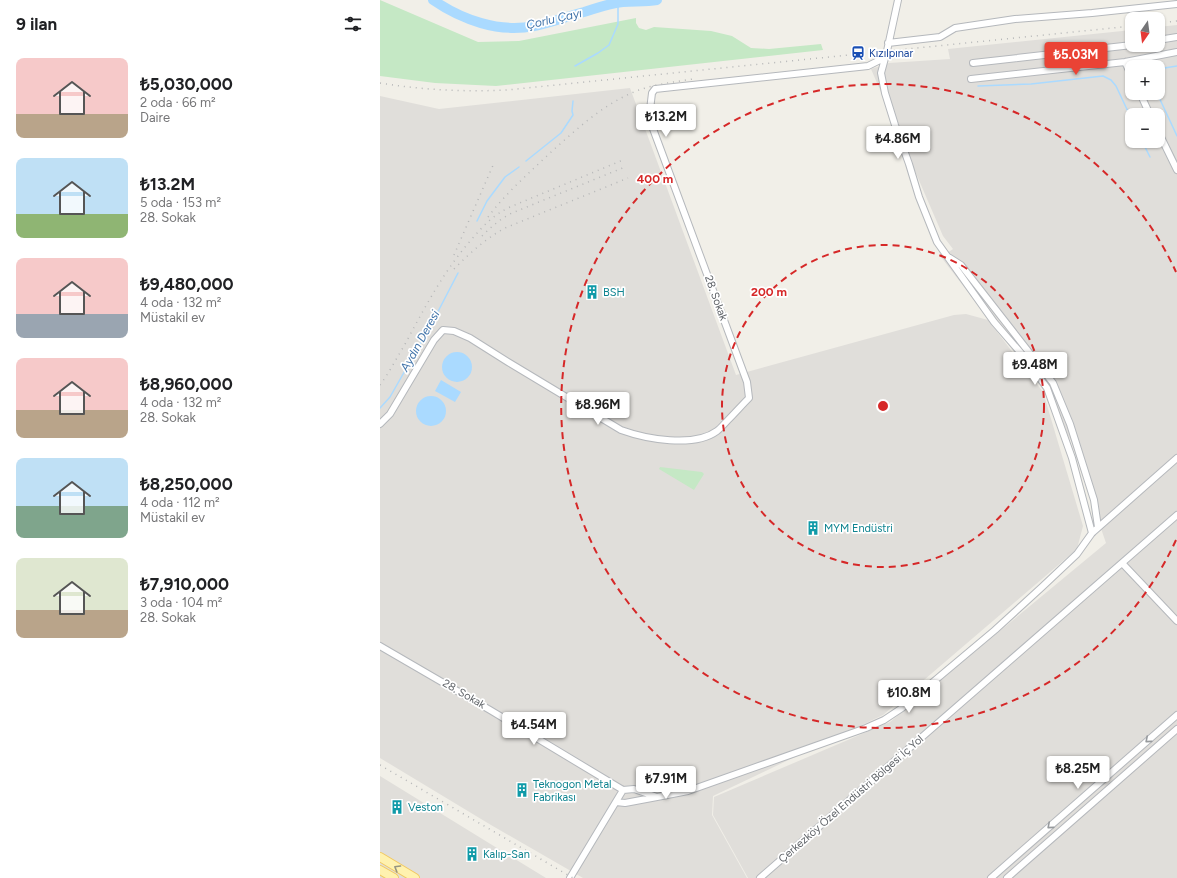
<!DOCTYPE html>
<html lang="tr">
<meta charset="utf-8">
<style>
body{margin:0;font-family:Figtree,sans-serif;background:#f6f6f6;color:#202124;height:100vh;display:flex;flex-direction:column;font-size:15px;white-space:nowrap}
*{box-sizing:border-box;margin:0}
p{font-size:13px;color:#757577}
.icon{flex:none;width:22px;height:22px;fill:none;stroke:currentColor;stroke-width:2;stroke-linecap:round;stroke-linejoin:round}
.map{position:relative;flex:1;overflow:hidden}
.details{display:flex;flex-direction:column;background:#fff;width:380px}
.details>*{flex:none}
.needle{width:26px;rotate:194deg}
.controls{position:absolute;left:745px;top:12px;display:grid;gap:8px}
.controls a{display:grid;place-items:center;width:40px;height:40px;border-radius:8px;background:#fff;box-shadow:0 1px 3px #0004;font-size:20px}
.price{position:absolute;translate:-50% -34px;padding:0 9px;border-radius:4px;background:#fff;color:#222;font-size:13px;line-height:26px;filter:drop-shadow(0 1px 2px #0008)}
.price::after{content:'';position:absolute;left:50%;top:24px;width:12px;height:9px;margin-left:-6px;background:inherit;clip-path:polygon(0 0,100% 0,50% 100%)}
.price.selected{background:#ea4335;color:#fff}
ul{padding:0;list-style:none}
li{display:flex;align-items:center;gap:12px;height:100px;padding:0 16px}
li span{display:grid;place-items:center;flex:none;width:112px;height:80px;border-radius:8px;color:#555}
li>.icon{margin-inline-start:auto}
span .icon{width:48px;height:48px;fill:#fffc;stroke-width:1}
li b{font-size:17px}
h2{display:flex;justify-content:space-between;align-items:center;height:48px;padding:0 16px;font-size:17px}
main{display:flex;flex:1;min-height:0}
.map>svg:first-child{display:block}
.industrial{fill:#e0deda;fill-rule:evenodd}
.green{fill:#c5e8c5}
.water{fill:#aadaff}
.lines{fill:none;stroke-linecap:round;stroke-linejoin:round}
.stream{stroke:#aadaff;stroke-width:1.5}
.river{stroke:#aadaff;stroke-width:10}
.minor-casing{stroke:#b5b8bc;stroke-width:8}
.major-casing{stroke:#f2c960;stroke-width:10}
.minor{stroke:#fff;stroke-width:6}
.major{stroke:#fff2af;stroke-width:8}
.rail{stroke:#b6b7b8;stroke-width:1.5;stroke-dasharray:1 5;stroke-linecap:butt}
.oneway{stroke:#979a9d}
.oneway2{stroke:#979581}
.ring{fill:none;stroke:#d62828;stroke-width:2;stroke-dasharray:7 5}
.labels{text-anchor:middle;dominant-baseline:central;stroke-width:3.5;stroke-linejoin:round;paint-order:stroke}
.transit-label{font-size:11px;fill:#164399;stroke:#fff;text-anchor:start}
.culture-label{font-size:11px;fill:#0d838f;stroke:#fff;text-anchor:start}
.street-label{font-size:11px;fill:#5f6368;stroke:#fff}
.water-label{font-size:12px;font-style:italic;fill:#4174aa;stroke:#fff}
.centre{fill:#d62828;stroke:#fff;stroke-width:2}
.ring-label{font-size:12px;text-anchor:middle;font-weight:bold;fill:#d62828;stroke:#fff;stroke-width:3.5;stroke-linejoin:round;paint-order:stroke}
</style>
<main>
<section class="details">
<h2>9 ilan<svg class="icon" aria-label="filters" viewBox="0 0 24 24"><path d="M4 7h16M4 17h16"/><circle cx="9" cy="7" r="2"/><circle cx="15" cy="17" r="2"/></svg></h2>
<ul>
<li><span style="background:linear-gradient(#f6c9c9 70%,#b9a48a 0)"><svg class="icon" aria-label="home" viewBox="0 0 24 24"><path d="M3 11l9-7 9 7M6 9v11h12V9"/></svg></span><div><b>₺5,030,000</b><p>2 oda · 66 m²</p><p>Daire</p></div></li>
<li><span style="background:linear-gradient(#bfe0f5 70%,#8fb573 0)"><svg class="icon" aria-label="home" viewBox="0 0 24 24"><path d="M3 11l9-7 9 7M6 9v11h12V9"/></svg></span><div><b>₺13.2M</b><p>5 oda · 153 m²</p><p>28. Sokak</p></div></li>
<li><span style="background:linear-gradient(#f6c9c9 70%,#9aa5b1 0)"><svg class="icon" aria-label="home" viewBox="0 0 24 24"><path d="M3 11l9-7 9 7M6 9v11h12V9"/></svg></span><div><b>₺9,480,000</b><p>4 oda · 132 m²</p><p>Müstakil ev</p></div></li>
<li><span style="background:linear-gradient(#f6c9c9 65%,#b9a48a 0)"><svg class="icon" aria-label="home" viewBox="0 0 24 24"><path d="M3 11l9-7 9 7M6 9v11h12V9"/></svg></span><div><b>₺8,960,000</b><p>4 oda · 132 m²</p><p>28. Sokak</p></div></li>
<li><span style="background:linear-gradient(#bfe0f5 60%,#7fa58c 0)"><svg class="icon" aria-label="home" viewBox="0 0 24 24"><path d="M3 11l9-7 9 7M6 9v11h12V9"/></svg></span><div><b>₺8,250,000</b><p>4 oda · 112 m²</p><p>Müstakil ev</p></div></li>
<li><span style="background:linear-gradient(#dfe7d0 65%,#b9a48a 0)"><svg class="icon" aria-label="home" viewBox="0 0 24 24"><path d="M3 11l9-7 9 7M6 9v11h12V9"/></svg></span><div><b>₺7,910,000</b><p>3 oda · 104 m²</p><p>28. Sokak</p></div></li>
</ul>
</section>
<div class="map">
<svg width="797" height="878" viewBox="0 0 797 878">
<rect width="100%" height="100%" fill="#f1efe8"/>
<path class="industrial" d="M797,25V878H368L333,815L334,797L510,722L726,543L691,441L664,391L561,257L573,249L563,236L491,69L509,63L570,59L568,49L752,30V45H778V27ZM752,67H778V93H752ZM752,115H778V141H752Z
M250,88L356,375L574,315L586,314L608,320L663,392L703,526L697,549L503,715L333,796L332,815L367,878H203L111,825L0,758V96L59,109Z
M0,776L166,878H0Z"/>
<path class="green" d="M0,0L98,42L139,41L256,18V23L259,28L266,30L274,27L331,31L352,36L371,48L389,49L441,44L443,50L116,86L55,83L0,76Z
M280,467L322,472L324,474L314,490L279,469Z"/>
<path class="water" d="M62 367a15 15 0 1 1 30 0a15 15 0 1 1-30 0Z
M61,380L81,392L75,402L55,391Z
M36 411a15 15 0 1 1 30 0a15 15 0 1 1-30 0Z"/>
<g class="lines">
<path class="stream" d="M195,66L218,53L229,45L238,24V3
M778,69L797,66
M598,86L651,84L723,76L731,80L736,86L752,120
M777,93L797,136
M762,141L770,157
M146,161L181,133L193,115L192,111L193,101
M97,221L107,201L125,177L139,167
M0,408L10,397L51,325L78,273"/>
<path class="river" d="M53,0C82,20 119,33 154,26C171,23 188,16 204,12C217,8 230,3 243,2C254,1 266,2 277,0"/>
<defs>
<path id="minor" d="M518,0L507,51L501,73L505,93L515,125L529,164L539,197L557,242L614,322L646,359L667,388L692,458L712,533
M778,40L797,37
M508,43L560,37L575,28L635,19L712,13L797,4
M745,62L752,77
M593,63L752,45
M591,79L745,62L797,52
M760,93L770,115
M778,131L797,170
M570,258L581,265L673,383L690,424L714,500L718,527
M0,424L10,414L54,340L63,330L74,331L90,338L128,362L241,430C266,439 314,448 337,431C341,428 344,424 348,420C355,413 362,405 369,398L367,382L269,118L272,93L275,89L488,66L506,57
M742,563L797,621
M0,646L110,710L243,790L190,878
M277,797L308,791L486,728L504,720L522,708L615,630L662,587L697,554L712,533L797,458
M236,802L245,803L277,797L254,789L243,790
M380,878L797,515
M611,878L797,715
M627,878L797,729"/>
<path id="major" d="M0,857L35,878
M0,870L14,878"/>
</defs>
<use href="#minor" class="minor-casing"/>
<use href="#major" class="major-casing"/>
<use href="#minor" class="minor"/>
<use href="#major" class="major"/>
<path class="rail" d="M778,23L797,21
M0,83C43,90 84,92 127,90L752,26
M108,217C126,193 148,174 170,153C197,129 224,103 259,90C276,84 294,82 313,79
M102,236C111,227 120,219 132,213L245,167
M74,255L114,163
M74,269C90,253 105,239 125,228L248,178
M0,385C9,373 16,359 24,346C44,309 63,272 91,240C103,226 113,215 130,207L243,160
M0,765L193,878"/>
</g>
<defs><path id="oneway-chevron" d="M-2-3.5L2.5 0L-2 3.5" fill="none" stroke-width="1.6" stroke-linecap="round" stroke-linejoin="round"/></defs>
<g class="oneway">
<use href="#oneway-chevron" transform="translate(768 740) rotate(139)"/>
<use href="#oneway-chevron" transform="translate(670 826) rotate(139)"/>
</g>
<use class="oneway2" href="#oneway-chevron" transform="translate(17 868) rotate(-149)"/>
<g class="ring">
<circle cx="503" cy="406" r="161"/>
<path d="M796 540A322 322 0 1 1 796 272"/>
</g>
<defs>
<symbol id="station-bare" viewBox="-9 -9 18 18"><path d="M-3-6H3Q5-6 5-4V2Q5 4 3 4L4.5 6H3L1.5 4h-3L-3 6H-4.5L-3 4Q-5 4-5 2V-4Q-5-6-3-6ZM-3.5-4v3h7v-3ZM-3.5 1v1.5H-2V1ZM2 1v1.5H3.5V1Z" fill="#1a4fb4" stroke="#fff" stroke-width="2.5" paint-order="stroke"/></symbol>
<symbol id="building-bare" viewBox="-9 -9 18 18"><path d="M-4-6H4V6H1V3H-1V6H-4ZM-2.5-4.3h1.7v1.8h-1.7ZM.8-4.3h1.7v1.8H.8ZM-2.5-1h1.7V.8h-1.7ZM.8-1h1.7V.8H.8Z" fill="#0f9aa8" stroke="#fff" stroke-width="2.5" paint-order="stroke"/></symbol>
</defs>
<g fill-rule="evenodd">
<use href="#station-bare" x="468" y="43" width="20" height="20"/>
<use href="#building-bare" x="202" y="282" width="20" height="20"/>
<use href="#building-bare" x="423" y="518" width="20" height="20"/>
<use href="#building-bare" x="132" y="780" width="20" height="20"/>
<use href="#building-bare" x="7" y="797" width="20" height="20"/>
<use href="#building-bare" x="82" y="844" width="20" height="20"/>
</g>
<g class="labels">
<g class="transit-label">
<text x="489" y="53">Kızılpınar</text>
</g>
<g class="culture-label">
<text x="223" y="292">BSH</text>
<text x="444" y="528">MYM Endüstri</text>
<text x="153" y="784">Teknogon Metal<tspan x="153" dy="13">Fabrikası</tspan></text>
<text x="28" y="807">Veston</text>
<text x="103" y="854">Kalıp-San</text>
</g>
<g class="street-label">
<text transform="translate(336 298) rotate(70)">28. Sokak</text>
<text transform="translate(84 694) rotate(30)">28. Sokak</text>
<text transform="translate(471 799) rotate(-41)">Çerkezköy Özel Endüstri Bölgesi İç Yol</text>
</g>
<g class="water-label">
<text transform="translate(174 19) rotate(-13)">Çorlu Çayı</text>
<text transform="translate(40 341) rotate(-61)">Aydın Deresi</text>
</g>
</g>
<circle cx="503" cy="406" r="6" class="centre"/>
<g class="ring-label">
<text x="275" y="183">400 m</text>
<text x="389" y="296">200 m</text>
</g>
</svg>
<div class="controls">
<a><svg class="needle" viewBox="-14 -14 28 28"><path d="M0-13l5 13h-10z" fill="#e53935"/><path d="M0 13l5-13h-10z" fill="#757577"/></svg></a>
<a>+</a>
<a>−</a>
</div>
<b class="price selected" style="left:696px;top:76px">₺5.03M</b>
<b class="price" style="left:286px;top:138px">₺13.2M</b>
<b class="price" style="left:518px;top:160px">₺4.86M</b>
<b class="price" style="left:655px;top:386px">₺9.48M</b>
<b class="price" style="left:218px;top:426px">₺8.96M</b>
<b class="price" style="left:529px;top:714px">₺10.8M</b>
<b class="price" style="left:154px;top:746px">₺4.54M</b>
<b class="price" style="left:698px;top:790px">₺8.25M</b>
<b class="price" style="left:286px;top:800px">₺7.91M</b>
</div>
</main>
